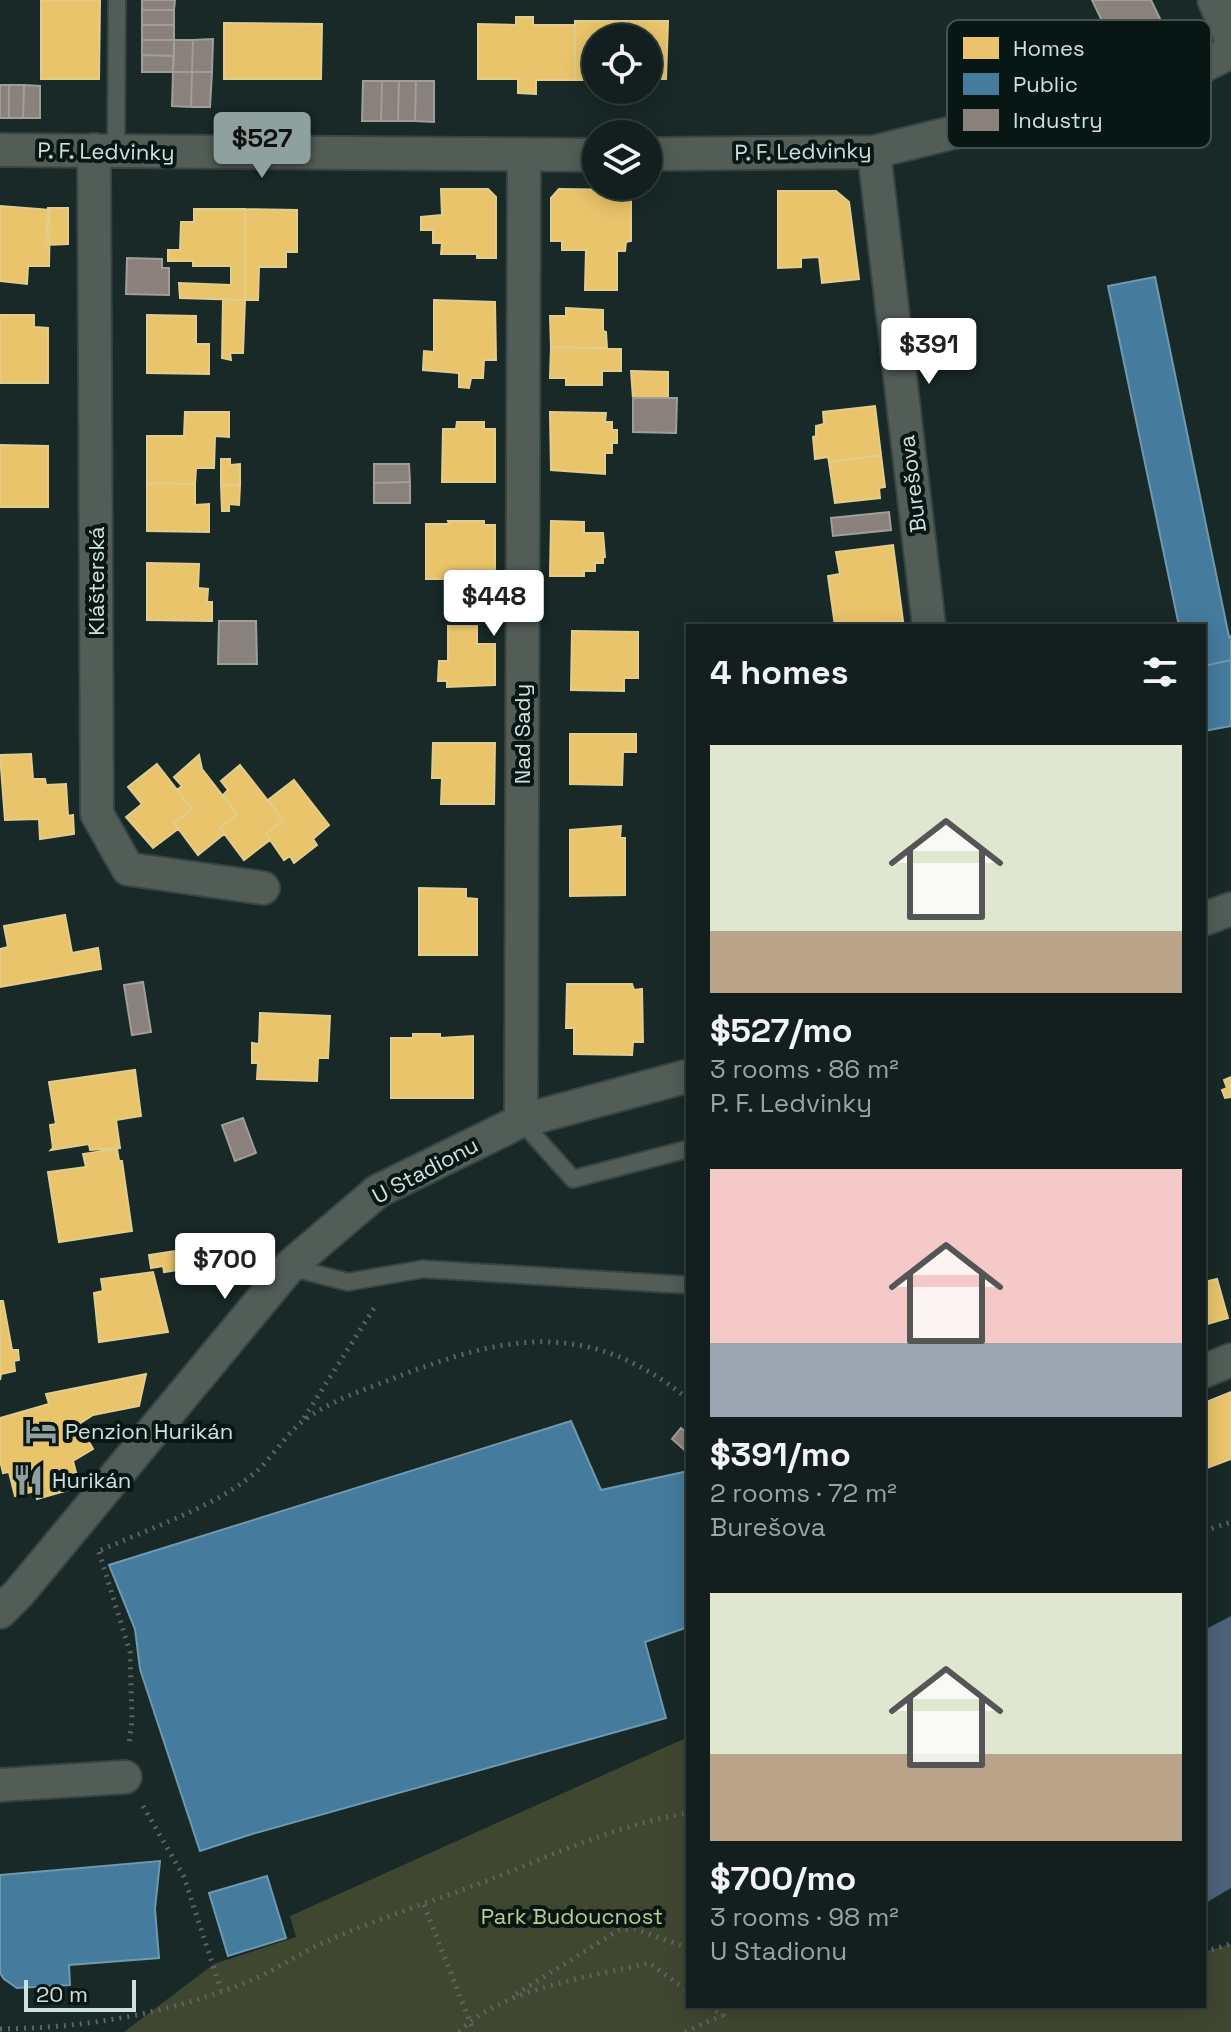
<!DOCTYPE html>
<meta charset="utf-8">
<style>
body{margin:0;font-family:"Space Grotesk",sans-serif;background:#1f2c2b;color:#f1f3f6;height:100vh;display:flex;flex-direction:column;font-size:30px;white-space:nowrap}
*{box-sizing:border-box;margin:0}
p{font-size:26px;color:#9ca2a4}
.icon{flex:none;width:44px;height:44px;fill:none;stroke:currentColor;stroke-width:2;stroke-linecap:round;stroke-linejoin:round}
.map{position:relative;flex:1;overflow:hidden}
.panel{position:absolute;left:686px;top:624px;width:520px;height:1384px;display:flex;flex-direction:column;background:#121f1e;border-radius:0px;box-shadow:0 4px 20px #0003,0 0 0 2px #313d3c}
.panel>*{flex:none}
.tools{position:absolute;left:582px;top:24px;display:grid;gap:16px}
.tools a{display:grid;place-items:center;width:80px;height:80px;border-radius:50%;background:#121f1e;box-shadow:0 4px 20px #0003,0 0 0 2px #313d3c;font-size:40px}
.scale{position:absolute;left:24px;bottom:20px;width:112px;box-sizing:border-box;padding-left:8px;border:4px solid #cfe1de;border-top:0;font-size:22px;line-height:28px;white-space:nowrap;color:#cfe1de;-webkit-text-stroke:6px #081614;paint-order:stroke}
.price{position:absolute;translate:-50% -68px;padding:0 18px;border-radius:8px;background:#fff;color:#222;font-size:26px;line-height:52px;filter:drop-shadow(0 2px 4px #0008)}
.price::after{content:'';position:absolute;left:50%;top:48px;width:24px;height:18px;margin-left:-12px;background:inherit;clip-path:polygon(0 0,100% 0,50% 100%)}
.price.active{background:#8fa19e;color:#111}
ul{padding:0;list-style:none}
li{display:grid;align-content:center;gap:16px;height:424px;padding:0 24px}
li span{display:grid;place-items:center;height:248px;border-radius:0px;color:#555}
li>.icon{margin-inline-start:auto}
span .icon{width:144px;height:144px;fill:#fffc;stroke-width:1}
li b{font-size:34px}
h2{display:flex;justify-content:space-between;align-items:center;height:96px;padding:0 24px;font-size:34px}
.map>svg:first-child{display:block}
.green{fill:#404731}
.water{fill:#4d6179}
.homes{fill:#e9c46a;stroke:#e1cd8d;stroke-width:2}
.public{fill:#457b9d;stroke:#6e9ab0;stroke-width:2}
.industry{fill:#8a817c;stroke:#9f9e99;stroke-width:2}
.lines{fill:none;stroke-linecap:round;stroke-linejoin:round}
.service-casing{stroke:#374543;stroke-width:20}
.minor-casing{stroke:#374543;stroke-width:36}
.path{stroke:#5a6561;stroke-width:5;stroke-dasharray:2 6;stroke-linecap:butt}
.service{stroke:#525d57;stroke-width:16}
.minor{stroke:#525d57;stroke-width:32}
.labels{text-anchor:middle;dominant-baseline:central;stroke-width:8;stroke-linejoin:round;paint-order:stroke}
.street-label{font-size:22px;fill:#cfe1de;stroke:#081614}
.poi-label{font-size:22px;fill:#cfe1de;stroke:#081614;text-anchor:start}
.park-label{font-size:22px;fill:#becc92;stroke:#081614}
.key{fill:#081614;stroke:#445351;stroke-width:2}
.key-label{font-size:22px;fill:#cfe1de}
</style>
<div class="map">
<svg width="1231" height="2032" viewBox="0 0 1231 2032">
<rect width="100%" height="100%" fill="#182928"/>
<path class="green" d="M688,1737V2006H1204V1952L1231,1944V2032H124L214,1964L296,1937L290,1916Z"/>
<path class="water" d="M1231,1616V1888L1204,1904V1630Z"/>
<path class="homes" d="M41,0H100L99,79H41Z
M516,17H533V25H575V80H536V94L518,93V79H478V24L516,25Z
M575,21H668L666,79H648V38H596V80H575Z
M224,23L322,24L321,79H224Z
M441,189H488L496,197V258H477V254H441L442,243H433V230H421V217L442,215Z
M559,189L631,190V241L626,242L625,251H617V290H585L586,250H562V241H551V198Z
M778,191H836L849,202L859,279L822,283L819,257L801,258V267L778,268Z
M0,206L50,210L49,266H28L27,284L0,281Z
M48,208H68V244L46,245Z
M194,209H245V300L180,298L179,283L231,285V266H193V261H168V250H180L181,222H194Z
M245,209L297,210V252H286V267H259L258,300H245Z
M223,299L245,300L243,353H230L231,360L222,358Z
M434,300L495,302L496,360H484L483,378H471L469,388L459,387V373L423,370L424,351L434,352Z
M566,308L603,310V331L606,332L607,348L551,347L550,316H566Z
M0,315H34V327L48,328V383H0Z
M147,315L196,316V344H209V374L147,373Z
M551,347L621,349V371H602V385H566V378H550Z
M631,371L668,372V398H633Z
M875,406L881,455L829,462L828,457L815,459L813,437L816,436V426L824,424L823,412Z
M185,412H229V437L215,436L214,468H196L195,484L147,483V436H184Z
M550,412L606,413L605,422H612V430H617V443H612V453H605V474L551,470Z
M457,422H484V429H495V482H442L443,429H456Z
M0,445L48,446V507H0Z
M881,455L885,487L879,488L880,498L835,503L829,462Z
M221,459H230V465L240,464V485H221Z
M147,483L195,484V505L209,504V532L147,531Z
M221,485H240L239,505L229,504V511H222Z
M448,521H484V525H495V579H426V524H449Z
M551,521L584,522V533H603L605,557H603V563H595V571H584V576H550Z
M893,545L903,621L835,626L828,576L840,574L836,552Z
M147,563L199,564L198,588L208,589L207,602H212V621L147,620Z
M903,621L904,626H852Z
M448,626H477V644H495V685L447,687V681H438L439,661H448Z
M572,631L638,632V678H624V691L571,690Z
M570,734H636V752H623L622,785L570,784Z
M433,743H495L494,804H441L442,778H432Z
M31,754L33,779H45L46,785L66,784L68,816L73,815L74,834L40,839L39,819L5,820L0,755Z
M199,755L202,769L237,814L220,828L224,834L198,855L174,823L192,809L177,790L182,786L174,777Z
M157,764L192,809L174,823L178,829L153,848L126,817L142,804L128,787Z
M240,765L283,820L266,834L270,840L244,860L220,828L237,814L223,795L228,790L221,781Z
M294,780L329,825L313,839L317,845L294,863L290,856L284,860L266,834L283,820L268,800Z
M621,826L620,838H625V895L570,896V830Z
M419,888L466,889V898L477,899V955H419Z
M65,915L72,953L98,948L101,969L0,987V949L8,947L4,926Z
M567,984H632L634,990L642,989L643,1042H633L632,1055L574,1054V1028H566Z
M260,1013L330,1016L328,1058H318L317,1081L257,1079L258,1063H252V1043L259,1044Z
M413,1034H440V1038L473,1036V1098H391V1038H413Z
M135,1070L141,1116L116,1120L120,1148L90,1150L89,1144L51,1150L53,1148L50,1125L56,1124L49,1082Z
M1231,1077V1097L1225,1098L1222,1090L1227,1088L1224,1080Z
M117,1149L119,1161H122L132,1231L59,1242L48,1172L86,1167L83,1154Z
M208,1246L212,1265L164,1272L163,1266L151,1268L149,1255Z
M153,1272L168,1332L99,1342L94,1293L103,1291L101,1279Z
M1217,1279L1228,1318L1204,1325V1282Z
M0,1301H3L12,1350H18L19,1360L14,1361L15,1371L1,1374L0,1380Z
M146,1374L139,1406L93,1415L79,1424L93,1449L73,1461L78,1480L70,1481L72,1489L37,1499L35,1491L15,1496L9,1472L3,1473L0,1460V1418L49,1404L46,1394Z
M1231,1392V1459L1204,1469V1403Z"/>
<path class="public" d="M1155,277L1229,637L1231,636V660L1204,666V626H1179L1108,286Z
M1231,660V726L1204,731V666Z
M571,1421L601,1490L688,1471V1627L645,1642L666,1718L252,1834L200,1851L140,1669L135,1629L109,1565Z
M160,1861L155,1909L159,1958L69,1965L70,1985L17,1988L4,1979L0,1973V1875Z
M267,1876L286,1938L228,1956L209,1893Z"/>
<path class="industry" d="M142,0H175L174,10H142Z
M1092,0H1151L1163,25L1114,46Z
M142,10H174V25H142Z
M142,25H174V40H142Z
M213,39L212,72H192L193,40Z
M142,40H174V56L142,55Z
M174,40H193L192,72H173Z
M142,55L174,56L173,72H142Z
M173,72H192L191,107L172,106Z
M192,72H212L210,107H191Z
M363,81H382L381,121H362Z
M382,81H399L398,121H381Z
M399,81H416L415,121H398Z
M416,81H434V122L415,121Z
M0,85H9V118H0Z
M9,85H24L23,118H9Z
M24,85L40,86V118H23Z
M127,258L162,259V268H169V295L126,294Z
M633,398H677L676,433L633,432Z
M374,464H409L410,482L374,483Z
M410,482V503H374V483Z
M889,512L891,530L833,536L831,518Z
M219,621H256L257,664H218Z
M143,982L151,1032L132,1035L124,985Z
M243,1118L256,1153L235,1161L222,1125Z
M681,1428L688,1434V1453L672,1439Z"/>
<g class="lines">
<defs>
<path id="service" d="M116,150L117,0
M521,1121L573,1179L688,1149
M289,1267L348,1282L423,1269L688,1285"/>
<path id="minor" d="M1214,0L1231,39
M0,150L596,155
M94,150L97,814L128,869L263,888
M874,152L929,626
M648,154L874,152L1183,76L1231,52
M1204,919L1231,909
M521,1121L524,155
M1204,1371L1231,1360
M0,1612L19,1593L289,1267L378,1191L521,1121L688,1076
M0,1785L125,1777"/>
</defs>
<use href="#service" class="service-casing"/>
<use href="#minor" class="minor-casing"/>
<path class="path" d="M304,1418L376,1305
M1204,1531L1231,1522
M101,1550C140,1533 181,1518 218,1498C231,1491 247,1480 258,1470C274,1455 286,1434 303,1421C331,1400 366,1389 397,1377C508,1334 589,1319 688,1399
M99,1552L130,1652L132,1719L129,1745
M143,1806L184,1877L221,1990
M424,1905L474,2032
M1204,1952L1231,1944
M516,1994L619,1930L635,1929L688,1948
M0,2029C87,2028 173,2013 254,1979C278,1969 300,1953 323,1943C380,1917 441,1899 499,1876C561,1851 622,1824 688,1813
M459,2032C502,1988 590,1977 649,1963L688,1991
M685,2032L723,2015L709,2006"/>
<use href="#service" class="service"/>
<use href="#minor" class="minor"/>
</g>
<defs>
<symbol id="hotel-bare" viewBox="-9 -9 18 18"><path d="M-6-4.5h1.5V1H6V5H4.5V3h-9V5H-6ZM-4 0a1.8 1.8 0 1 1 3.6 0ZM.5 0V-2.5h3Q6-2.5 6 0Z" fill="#8fa19e" stroke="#081614" stroke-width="2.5" paint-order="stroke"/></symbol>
<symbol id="restaurant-bare" viewBox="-9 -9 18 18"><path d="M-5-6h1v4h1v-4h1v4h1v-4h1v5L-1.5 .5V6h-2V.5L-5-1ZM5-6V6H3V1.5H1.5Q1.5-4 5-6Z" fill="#8fa19e" stroke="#081614" stroke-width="2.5" paint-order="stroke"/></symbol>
</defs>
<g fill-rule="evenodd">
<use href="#hotel-bare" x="19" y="1409" width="44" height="44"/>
<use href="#restaurant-bare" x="6" y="1458" width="44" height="44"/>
</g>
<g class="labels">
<g class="street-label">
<text transform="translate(106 151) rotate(1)">P. F. Ledvinky</text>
<text transform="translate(803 151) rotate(-1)">P. F. Ledvinky</text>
<text transform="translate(912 484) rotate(-97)">Burešova</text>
<text transform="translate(96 581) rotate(-90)">Klášterská</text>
<text transform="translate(522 734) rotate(-90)">Nad Sady</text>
<text transform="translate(425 1170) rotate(-28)">U Stadionu</text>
</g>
<g class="poi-label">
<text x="65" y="1431">Penzion Hurikán</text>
<text x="52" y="1480">Hurikán</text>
</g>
<g class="park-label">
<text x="572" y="1916">Park Budoucnost</text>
</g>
</g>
<rect x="947" y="20" width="264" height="128" rx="12" class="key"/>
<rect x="963" y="37" width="36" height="22" fill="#e9c46a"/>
<rect x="963" y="73" width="36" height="22" fill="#457b9d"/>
<rect x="963" y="109" width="36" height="22" fill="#8a817c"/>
<g class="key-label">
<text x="1013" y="56">Homes</text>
<text x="1013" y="92">Public</text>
<text x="1013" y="128">Industry</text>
</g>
</svg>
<div class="tools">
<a><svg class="icon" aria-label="locate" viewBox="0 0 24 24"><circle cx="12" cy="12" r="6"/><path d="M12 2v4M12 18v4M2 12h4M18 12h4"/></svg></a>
<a><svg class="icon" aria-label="layers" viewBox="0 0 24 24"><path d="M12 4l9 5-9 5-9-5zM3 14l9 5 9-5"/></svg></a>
</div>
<div class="scale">20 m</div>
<b class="price active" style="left:262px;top:180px">$527</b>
<b class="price" style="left:929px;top:386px">$391</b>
<b class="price" style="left:494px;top:638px">$448</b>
<b class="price" style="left:225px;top:1301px">$700</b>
<section class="panel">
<h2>4 homes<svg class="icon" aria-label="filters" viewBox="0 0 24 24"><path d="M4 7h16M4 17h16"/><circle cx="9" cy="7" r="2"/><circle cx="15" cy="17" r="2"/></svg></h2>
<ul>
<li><span style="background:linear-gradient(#dfe7d0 75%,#b9a48a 0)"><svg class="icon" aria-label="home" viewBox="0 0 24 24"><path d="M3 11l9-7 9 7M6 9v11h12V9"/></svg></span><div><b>$527/mo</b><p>3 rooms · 86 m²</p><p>P. F. Ledvinky</p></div></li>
<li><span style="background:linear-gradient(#f6c9c9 70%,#9aa5b1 0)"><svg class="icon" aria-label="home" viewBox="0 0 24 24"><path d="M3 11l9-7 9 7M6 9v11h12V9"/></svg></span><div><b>$391/mo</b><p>2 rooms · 72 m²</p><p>Burešova</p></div></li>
<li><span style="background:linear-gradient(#dfe7d0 65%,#b9a48a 0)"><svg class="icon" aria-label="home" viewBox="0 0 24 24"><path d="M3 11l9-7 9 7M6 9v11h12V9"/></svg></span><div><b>$700/mo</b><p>3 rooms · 98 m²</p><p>U Stadionu</p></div></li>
</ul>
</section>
</div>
